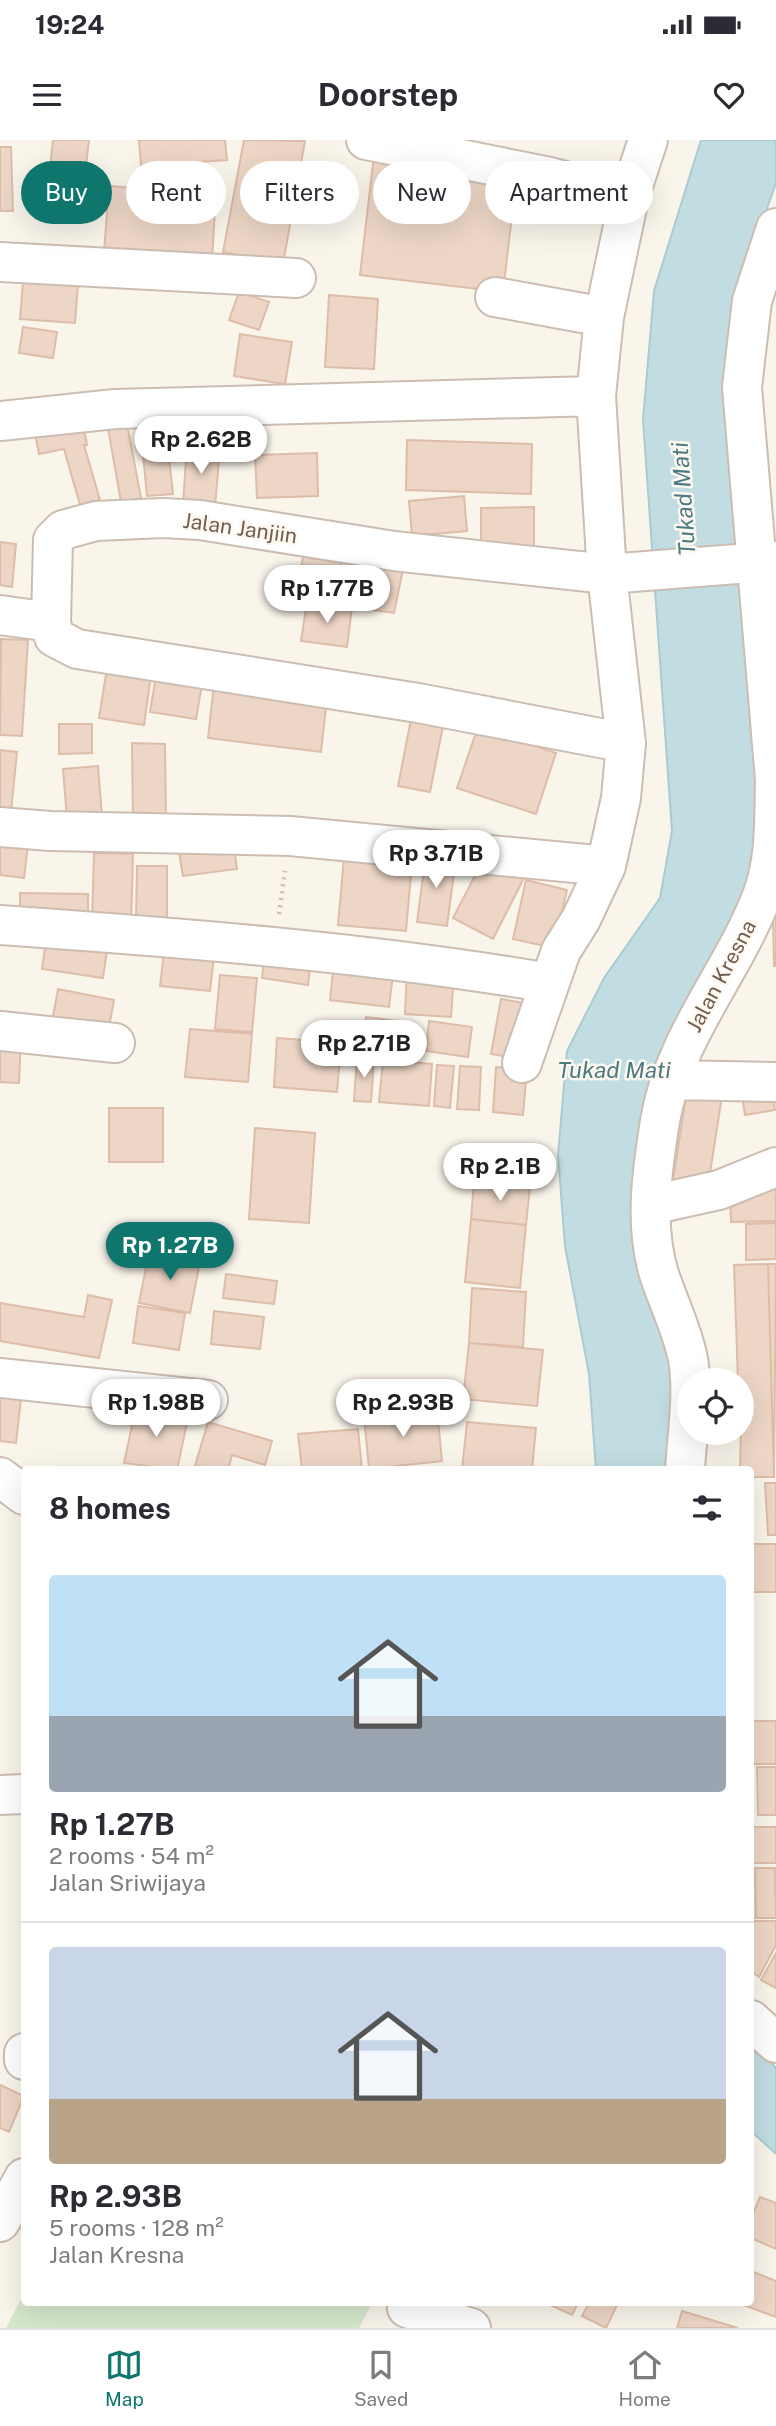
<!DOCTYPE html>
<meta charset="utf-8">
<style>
body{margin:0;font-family:"Public Sans",sans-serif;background:#f7f7f7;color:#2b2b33;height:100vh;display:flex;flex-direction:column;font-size:26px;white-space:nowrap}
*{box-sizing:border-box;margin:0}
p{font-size:23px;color:#7c7c81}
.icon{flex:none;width:38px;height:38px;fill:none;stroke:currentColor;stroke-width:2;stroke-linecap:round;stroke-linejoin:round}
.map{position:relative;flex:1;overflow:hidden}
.side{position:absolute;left:21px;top:1326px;width:733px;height:840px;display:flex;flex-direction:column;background:#fff;border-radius:7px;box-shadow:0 7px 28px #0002}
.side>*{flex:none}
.hud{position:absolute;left:21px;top:21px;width:735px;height:63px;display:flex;gap:14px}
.controls{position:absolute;left:677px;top:1228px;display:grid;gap:14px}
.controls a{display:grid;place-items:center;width:77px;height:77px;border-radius:50%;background:#fff;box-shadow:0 7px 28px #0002;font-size:35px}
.price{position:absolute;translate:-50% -60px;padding:0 16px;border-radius:24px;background:#fff;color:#222;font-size:23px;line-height:46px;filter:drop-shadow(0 2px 4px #0008)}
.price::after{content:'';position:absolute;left:50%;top:42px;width:21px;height:16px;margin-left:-10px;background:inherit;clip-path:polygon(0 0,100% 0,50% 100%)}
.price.active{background:#0f766e;color:#fff}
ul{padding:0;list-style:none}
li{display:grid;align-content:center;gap:14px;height:371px;padding:0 28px}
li+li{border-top:2px solid #e1e1e2}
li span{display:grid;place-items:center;height:217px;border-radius:7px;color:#555}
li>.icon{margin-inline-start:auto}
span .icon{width:126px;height:126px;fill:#fffc;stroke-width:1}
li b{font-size:30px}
h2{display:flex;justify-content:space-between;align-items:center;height:84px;padding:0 28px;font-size:30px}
.tag{padding:0 24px;border-radius:32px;background:#fff;box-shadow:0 7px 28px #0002;font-size:24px;line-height:63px}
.tag.active{background:#0f766e;color:#fff}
.status{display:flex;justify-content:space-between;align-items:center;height:49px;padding:0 35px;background:#fff;direction:ltr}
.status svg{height:19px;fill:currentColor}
header{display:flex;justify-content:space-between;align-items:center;height:91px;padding:0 28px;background:#fff;font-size:32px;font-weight:700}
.tabs{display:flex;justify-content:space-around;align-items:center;height:98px;border-top:2px solid #e1e1e2;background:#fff;font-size:19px;color:#7c7c81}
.tabs a{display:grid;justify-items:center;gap:4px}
.tabs .active{color:#0f766e}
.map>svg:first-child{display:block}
.green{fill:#d6e7cb}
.water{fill:#c1dde2;stroke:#a9ccd3;stroke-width:2}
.building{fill:#edd6c6;stroke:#ddbda8;stroke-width:2}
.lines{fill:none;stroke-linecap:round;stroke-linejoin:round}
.minor-casing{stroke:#ccbdb2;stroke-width:42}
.path{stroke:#d2b9a9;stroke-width:4.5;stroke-dasharray:2 5;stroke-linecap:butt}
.minor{stroke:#fff;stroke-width:38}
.labels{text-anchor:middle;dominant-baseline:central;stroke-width:5;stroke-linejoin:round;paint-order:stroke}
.street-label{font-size:21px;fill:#735d51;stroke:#fdf9f1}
.water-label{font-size:23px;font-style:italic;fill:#4c7a83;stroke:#fdf9f1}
</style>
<div class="status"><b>19:24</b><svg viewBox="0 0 49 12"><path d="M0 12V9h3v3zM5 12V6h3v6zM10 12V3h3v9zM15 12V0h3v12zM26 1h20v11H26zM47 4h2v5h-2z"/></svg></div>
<header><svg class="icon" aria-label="menu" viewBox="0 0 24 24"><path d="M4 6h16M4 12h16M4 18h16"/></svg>Doorstep<svg class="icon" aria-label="heart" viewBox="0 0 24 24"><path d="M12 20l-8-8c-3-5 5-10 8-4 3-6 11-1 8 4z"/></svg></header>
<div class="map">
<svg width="776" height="2188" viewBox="0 0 776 2188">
<rect width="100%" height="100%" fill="#faf5eb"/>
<path class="green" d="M24,2153V2163H372L359,2188H6Z"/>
<path class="water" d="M701,0H776V43L738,151L763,683L753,754L664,926L652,1163L679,1253L672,1330H596L589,1234L565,1106L558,1015L567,911L604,838L660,758L672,691L643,280L654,151Z
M751,1902L776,1928V2014L751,1991Z"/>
<path class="building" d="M53,0H89L83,51L48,47Z
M139,0H225L227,20L141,26Z
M244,0L305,1L283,124L223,112Z
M0,7H11L13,71H0Z
M374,15L517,33L503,152L360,135Z
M109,46L216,54L212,119L104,112Z
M23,142L78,145L75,183L20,179Z
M239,152L269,162L259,190L229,180Z
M329,155L378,159L374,229L325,227Z
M23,187L57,192L53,218L19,213Z
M240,194L292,202L285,244L234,236Z
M81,274L87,305H84L100,360L80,365L64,309L39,314L33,283Z
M237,275L238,295L193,298L192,278Z
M127,284L141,358L121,362L108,288Z
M166,290L173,354L147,356L141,293Z
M407,300L532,304L531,354L406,350Z
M187,304L220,307L215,367L183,365Z
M317,313L318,356L257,358L255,315Z
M464,356L467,391L412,396L409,361Z
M534,367V409H481V368Z
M0,402L16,404L12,447L0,445Z
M305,407L343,415L335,457L297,449Z
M365,423L403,429L394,473L357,468Z
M307,462L352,468L347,507L301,501Z
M1,499L28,500L22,596L0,595Z
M107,528L151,535L144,585L99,578Z
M156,536L202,544L196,579L150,572Z
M214,544L327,558L321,612L208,598Z
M412,574L444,581L430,652L398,646Z
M59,584H92V613L59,614Z
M478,587L556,613L536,674L457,648Z
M132,603L165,604L166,683H133Z
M0,610L17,612L11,671L0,670Z
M98,626L102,676L67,679L63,629Z
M0,692L29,696L24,738L0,735Z
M233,699L237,729L183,736L178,707Z
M345,706L413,712L406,791L338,785Z
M94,713L133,714L131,785L92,783Z
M426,714L456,718L447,786L417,782Z
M484,718L524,738L493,799L453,778Z
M137,726H167V780H136Z
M526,740L567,750L554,808L513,799Z
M20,753L88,754V783L20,782Z
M773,779H776V826H774Z
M47,794L108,803L103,838L42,829Z
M165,803L215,808L210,851L160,846Z
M265,814L311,820L308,845L262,838Z
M334,821L394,827L389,867L330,860Z
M407,830L454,833L451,877L405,874Z
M220,835L257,838L252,892L215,889Z
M58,849L114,860L107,898L51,888Z
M501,859L530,864L521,919L491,914Z
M366,877L407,882L403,910L363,905Z
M429,881L472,887L468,917L426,911Z
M190,889L252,894L248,942L185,937Z
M0,895L21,896L19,943L0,942Z
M277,898L341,903L337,952L274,947Z
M357,917L374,919L371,962L354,961Z
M383,920L432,924L429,966L379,962Z
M437,925L454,926L450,968L434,966Z
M460,926L481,927L479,970L457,969Z
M496,927L527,929L523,975L493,972Z
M772,946L775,970L745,975L741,950Z
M687,950L722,956L708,1046L673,1040Z
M109,968H163V1022H109Z
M255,988L315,993L309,1083L249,1079Z
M474,1041L530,1046L526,1085L471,1079Z
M776,1049V1081L731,1082L730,1051Z
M471,1079L526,1085L520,1148L465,1142Z
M776,1083V1119L746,1120V1084Z
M149,1112L200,1122L190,1173L139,1163Z
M768,1124H776L774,1337Z
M768,1124L774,1337H751V1330H740L742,1241H738L734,1125Z
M226,1134L277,1141L274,1164L223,1158Z
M472,1148L526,1152L523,1207L469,1203Z
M88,1155L112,1160L99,1218L0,1201V1163L84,1177Z
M138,1166L185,1173L179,1210L133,1203Z
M214,1171L264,1177L260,1209L211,1204Z
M469,1203L543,1210L537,1266L463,1259Z
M0,1249L22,1250L16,1303L0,1301Z
M136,1267L188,1278L177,1330L124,1323Z
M437,1269L442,1321L369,1329L364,1276Z
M208,1282L272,1301L265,1325L232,1315L228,1330L195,1326Z
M467,1282L536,1288L532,1330H462Z
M358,1289L362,1330H302L298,1294Z
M765,1343H776V1395H768Z
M751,1404H776V1452H751Z
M751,1581H776V1624H751Z
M757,1627H776V1675H758Z
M751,1687H776V1723H751Z
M751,1728H755L756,1778H751Z
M755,1728H775L776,1778H756Z
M751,1781H776V1805L759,1837L751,1831Z
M776,1813V1848L761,1840Z
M0,1945L24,1956L9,1992L0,1988Z
M760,2057L776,2063V2109L751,2098V2079Z
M751,2131L776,2141V2177L738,2163H751Z
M546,2163H578L572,2175Z
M589,2163H618L606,2188L582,2176Z
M682,2171L738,2188H677Z"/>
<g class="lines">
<defs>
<path id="minor" d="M366,0L550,37L629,58
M0,122L296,138
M495,157L604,177
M0,281L115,269L596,256
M0,475L51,482
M626,603L418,563L77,509L54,497L51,482L53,400L63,390L96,381L163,378L200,380L394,411L607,434L776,421
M0,687L50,691L290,696L606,726L621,658L626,603L607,434L596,256L604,177L629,58L648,0
M0,785C184,798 367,812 549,843
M0,891L115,903
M522,923L561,811L581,779L606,726
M670,940L776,942
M651,1065L719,1050L776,1027
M0,1238L208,1260
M685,1330C687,1294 694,1254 688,1219C682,1189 668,1162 659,1134C644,1085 652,1031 660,981C674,897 732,834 762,756C776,720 774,677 775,640L742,247L752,161L776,88
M0,1337L24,1355
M0,1655L24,1654
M751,1880L776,1903
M24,1913V1920
M0,2082L24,2038
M407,2168L471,2188"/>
</defs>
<use href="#minor" class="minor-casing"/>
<path class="path" d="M342,52L343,25
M279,774L285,731"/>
<use href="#minor" class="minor"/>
</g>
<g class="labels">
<g class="street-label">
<text transform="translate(240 388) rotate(8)">Jalan Janjiin</text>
<text transform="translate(721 836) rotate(-62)">Jalan Kresna</text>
</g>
<g class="water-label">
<text transform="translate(683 359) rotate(-94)">Tukad Mati</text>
<text x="614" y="929">Tukad Mati</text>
</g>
</g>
</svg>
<div class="controls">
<a><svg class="icon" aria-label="locate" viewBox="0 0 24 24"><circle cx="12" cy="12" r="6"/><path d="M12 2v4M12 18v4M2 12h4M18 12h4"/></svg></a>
</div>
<b class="price" style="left:201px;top:336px">Rp 2.62B</b>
<b class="price" style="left:327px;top:485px">Rp 1.77B</b>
<b class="price" style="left:436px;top:750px">Rp 3.71B</b>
<b class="price" style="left:364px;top:940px">Rp 2.71B</b>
<b class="price" style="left:500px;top:1063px">Rp 2.1B</b>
<b class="price active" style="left:170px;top:1142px">Rp 1.27B</b>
<b class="price" style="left:156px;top:1299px">Rp 1.98B</b>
<b class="price" style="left:403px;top:1299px">Rp 2.93B</b>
<div class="hud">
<a class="tag active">Buy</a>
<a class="tag">Rent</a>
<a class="tag">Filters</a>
<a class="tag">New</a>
<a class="tag">Apartment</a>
</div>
<section class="side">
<h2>8 homes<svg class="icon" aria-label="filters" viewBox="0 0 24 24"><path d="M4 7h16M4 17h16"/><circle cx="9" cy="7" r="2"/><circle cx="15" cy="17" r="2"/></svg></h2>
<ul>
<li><span style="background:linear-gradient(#bfe0f5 65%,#9aa5b1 0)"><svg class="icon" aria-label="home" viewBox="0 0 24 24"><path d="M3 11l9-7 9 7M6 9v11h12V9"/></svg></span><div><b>Rp 1.27B</b><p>2 rooms · 54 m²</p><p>Jalan Sriwijaya</p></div></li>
<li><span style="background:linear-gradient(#c9d6e8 70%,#b9a48a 0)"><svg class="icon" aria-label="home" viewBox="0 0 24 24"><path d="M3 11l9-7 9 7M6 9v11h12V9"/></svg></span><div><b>Rp 2.93B</b><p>5 rooms · 128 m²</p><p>Jalan Kresna</p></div></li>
</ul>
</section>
</div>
<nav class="tabs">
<a class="active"><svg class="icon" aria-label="map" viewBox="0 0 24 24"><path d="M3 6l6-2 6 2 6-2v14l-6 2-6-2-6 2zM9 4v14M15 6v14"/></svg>Map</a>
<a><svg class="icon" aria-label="saved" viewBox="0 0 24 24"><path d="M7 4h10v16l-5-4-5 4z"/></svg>Saved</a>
<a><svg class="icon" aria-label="home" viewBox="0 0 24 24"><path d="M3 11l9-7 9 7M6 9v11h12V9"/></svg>Home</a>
</nav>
